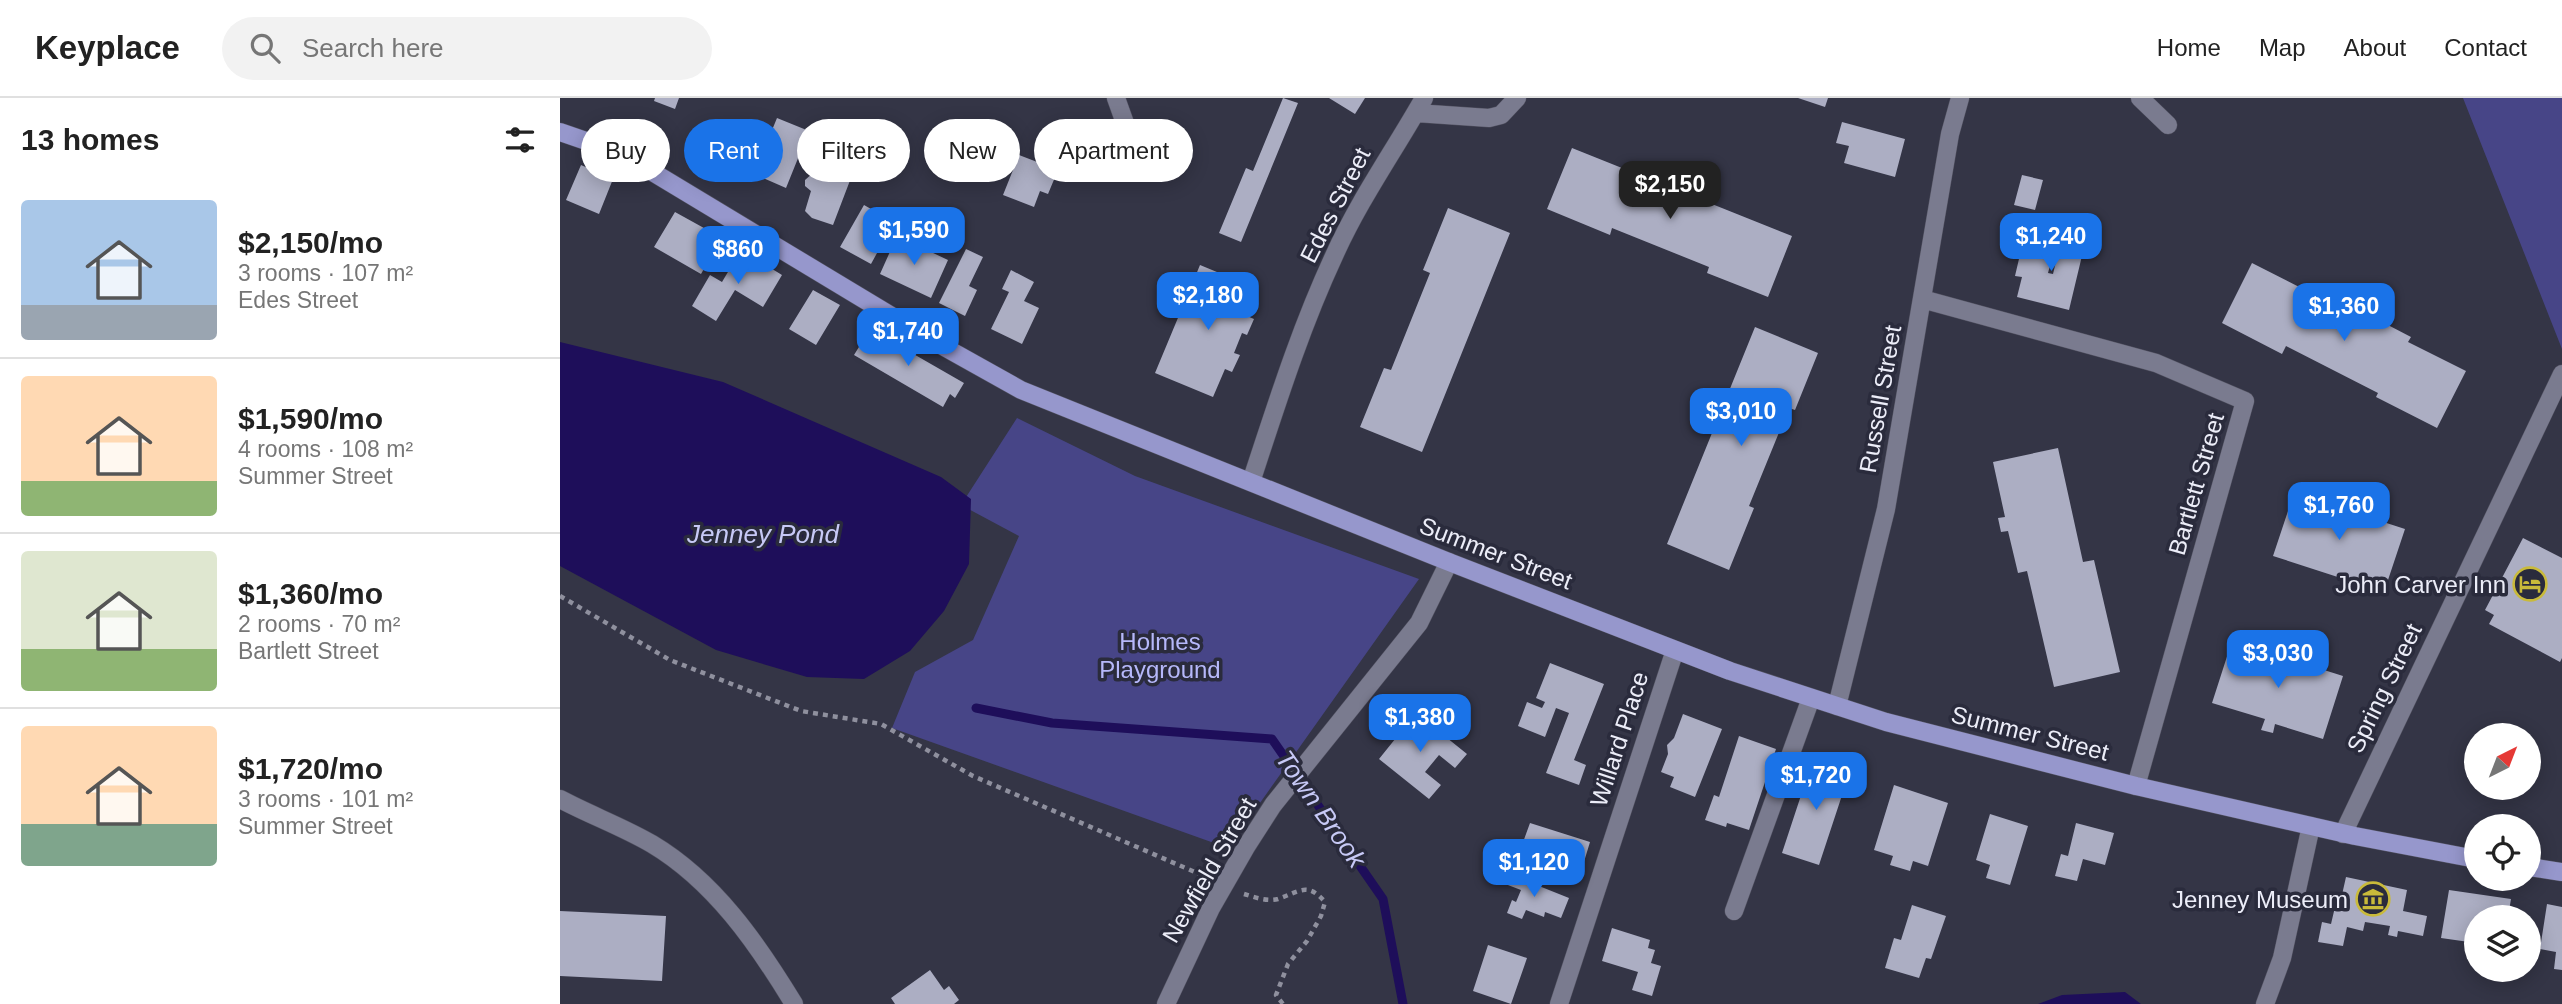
<!DOCTYPE html>
<meta charset="utf-8">
<style>
body{margin:0;font-family:Arial,sans-serif;background:#f2f2f2;color:#222;height:100vh;display:flex;flex-direction:column;font-size:26px;white-space:nowrap}
*{box-sizing:border-box;margin:0}
p{font-size:23px;color:#767676}
.icon{flex:none;width:38px;height:38px;fill:none;stroke:currentColor;stroke-width:2;stroke-linecap:round;stroke-linejoin:round}
.map{position:relative;flex:1;overflow:hidden}
.sheet{display:flex;flex-direction:column;background:#fff;width:560px}
.sheet>*{flex:none}
.top-card{position:absolute;left:21px;top:21px;width:665px;height:63px;display:flex;gap:14px}
.needle{width:46px;rotate:42deg}
.fabs{position:absolute;left:1904px;top:625px;display:grid;gap:14px}
.fabs a{display:grid;place-items:center;width:77px;height:77px;border-radius:50%;background:#fff;box-shadow:0 4px 18px #0003;font-size:35px}
.price{position:absolute;translate:-50% -60px;padding:0 16px;border-radius:14px;background:#1a73e8;color:#fff;font-size:23px;line-height:46px;filter:drop-shadow(0 2px 4px #0008)}
.price::after{content:'';position:absolute;left:50%;top:42px;width:21px;height:16px;margin-left:-10px;background:inherit;clip-path:polygon(0 0,100% 0,50% 100%)}
.price.selected{background:#222;color:#fff}
ul{padding:0;list-style:none}
li{display:flex;align-items:center;gap:21px;height:175px;padding:0 21px}
li+li{border-top:2px solid #e0e0e0}
li span{display:grid;place-items:center;flex:none;width:196px;height:140px;border-radius:7px;color:#555}
li>.icon{margin-inline-start:auto}
span .icon{width:84px;height:84px;fill:#fffc;stroke-width:1}
li b{font-size:30px}
h2{display:flex;justify-content:space-between;align-items:center;height:84px;padding:0 21px;font-size:30px}
.pill{padding:0 24px;border-radius:32px;background:#fff;box-shadow:0 4px 18px #0003;font-size:24px;line-height:63px}
.pill.selected{background:#1a73e8;color:#fff}
header{display:flex;align-items:center;gap:42px;box-sizing:border-box;height:98px;padding:0 35px;background:#fff;border-bottom:2px solid #e0e0e0}
header strong{font-size:33px}
nav{display:flex;gap:38px;margin-inline-start:auto;font-size:24px}
.search{width:490px;height:63px;background:#f2f2f2;display:flex;align-items:center;gap:18px;box-sizing:border-box;padding:0 24px;border-radius:38px;color:#767676;font-size:26px}
main{display:flex;flex:1;min-height:0}
.map>svg:first-child{display:block}
.green{fill:#474587}
.water{fill:#1e0e5a}
.lines{fill:none;stroke-linecap:round;stroke-linejoin:round}
.stream{stroke:#1e0e5a;stroke-width:9}
.building{fill:#acaec3}
.minor-casing{stroke:#525261;stroke-width:19}
.major-casing{stroke:#525261;stroke-width:19}
.path{stroke:#8f909e;stroke-width:4.5;stroke-dasharray:5 5;stroke-linecap:butt}
.minor{stroke:#7a7b8f;stroke-width:18}
.major{stroke:#9697cc;stroke-width:18}
.labels{text-anchor:middle;dominant-baseline:central;stroke-width:7;stroke-linejoin:round;paint-order:stroke}
.street-label{font-size:24px;fill:#ecedf8;stroke:#2a2b3c}
.poi-label{font-size:24px;fill:#ecedf8;stroke:#2a2b3c;text-anchor:end}
.park-label{font-size:24px;fill:#b6b8fa;stroke:#2a2b3c}
.water-label{font-size:26px;font-style:italic;fill:#c7c9f6;stroke:#2a2b3c}
</style>
<header>
<strong>Keyplace</strong>
<div class="search"><svg class="icon" aria-label="search" viewBox="0 0 24 24"><circle cx="10" cy="10" r="6"/><path d="M15 15l6 6"/></svg>Search here</div>
<nav><a>Home</a><a>Map</a><a>About</a><a>Contact</a></nav>
</header>
<main>
<section class="sheet">
<h2>13 homes<svg class="icon" aria-label="filters" viewBox="0 0 24 24"><path d="M4 7h16M4 17h16"/><circle cx="9" cy="7" r="2"/><circle cx="15" cy="17" r="2"/></svg></h2>
<ul>
<li><span style="background:linear-gradient(#a9c7e8 75%,#9aa5b1 0)"><svg class="icon" aria-label="home" viewBox="0 0 24 24"><path d="M3 11l9-7 9 7M6 9v11h12V9"/></svg></span><div><b>$2,150/mo</b><p>3 rooms · 107 m²</p><p>Edes Street</p></div></li>
<li><span style="background:linear-gradient(#ffd9b3 75%,#8fb573 0)"><svg class="icon" aria-label="home" viewBox="0 0 24 24"><path d="M3 11l9-7 9 7M6 9v11h12V9"/></svg></span><div><b>$1,590/mo</b><p>4 rooms · 108 m²</p><p>Summer Street</p></div></li>
<li><span style="background:linear-gradient(#dfe7d0 70%,#8fb573 0)"><svg class="icon" aria-label="home" viewBox="0 0 24 24"><path d="M3 11l9-7 9 7M6 9v11h12V9"/></svg></span><div><b>$1,360/mo</b><p>2 rooms · 70 m²</p><p>Bartlett Street</p></div></li>
<li><span style="background:linear-gradient(#ffd9b3 70%,#7fa58c 0)"><svg class="icon" aria-label="home" viewBox="0 0 24 24"><path d="M3 11l9-7 9 7M6 9v11h12V9"/></svg></span><div><b>$1,720/mo</b><p>3 rooms · 101 m²</p><p>Summer Street</p></div></li>
</ul>
</section>
<div class="map">
<svg width="2002" height="906" viewBox="0 0 2002 906">
<rect width="100%" height="100%" fill="#343546"/>
<path class="green" d="M1903,0H2002V251Z
M457,320L575,378L859,481L668,750L332,630L355,574L413,542L459,438L401,407Z"/>
<path class="water" d="M0,244L163,284L381,379L411,401L409,466L384,513L350,553L304,581L247,579L156,552L0,468Z
M1565,894L1581,906H1478L1502,897Z"/>
<g class="lines">
<path class="stream" d="M416,610L492,625L712,641L823,801L843,906"/>
</g>
<path class="building" d="M95,0H119L115,11L94,3Z
M723,0L738,5L681,144L659,135L686,70L693,73Z
M769,0H805L795,16Z
M1238,0H1268L1265,9Z
M217,20L249,33L226,90L194,76Z
M1282,24L1345,41L1335,79L1284,65L1289,48L1276,45Z
M1012,50L1232,138L1208,199L1147,175L1149,169L1052,130L1050,137L987,111Z
M459,57L498,72L488,96L480,93L474,109L443,97Z
M258,59L294,72L273,127L252,120L245,113L251,93L245,88V82L253,75Z
M21,67L53,81L39,116L6,102Z
M1462,77L1483,82L1475,112L1454,107Z
M304,107L334,124L311,166L280,149Z
M888,110L950,135L862,354L800,329L824,270L831,272L870,175L863,172Z
M115,114L162,140L141,176L94,149Z
M1503,135L1526,141L1509,212L1457,199L1462,179L1455,178L1462,148L1493,156L1488,175L1493,176Z
M337,138L388,162L371,200L320,176Z
M406,151L423,159L409,188L417,192L405,218L379,205Z
M181,152L222,177L203,209L175,192L156,223L132,208L150,177L162,184Z
M1692,165L1749,194L1753,188L1851,239L1848,244L1906,273L1877,330L1816,299L1818,295L1726,248L1722,256L1662,225Z
M640,167L698,191L687,218L694,221L687,237L682,235L674,255L680,257L672,274L665,271L653,299L595,275Z
M451,172L474,184L464,203L479,210L462,246L431,231L449,194L442,191Z
M253,192L280,207L256,247L229,231Z
M1195,229L1258,255L1235,312L1229,310L1189,408L1194,410L1169,472L1107,446Z
M310,231L404,285L395,300L390,296L383,309L294,257Z
M1498,350L1523,464L1534,462L1560,574L1494,589L1467,473L1458,475L1448,433L1441,434L1438,420L1445,419L1433,364Z
M1734,395L1845,431L1824,494L1713,458Z
M1963,440L2002,460V560L2000,564L1929,526L1934,517L1925,512Z
M1672,543L1783,578L1763,641L1715,626L1713,635L1701,632L1705,621L1652,605Z
M990,565L1044,586L1014,662L1026,667L1019,687L986,675L1009,615L996,610L985,639L958,628L967,604L982,610L985,604L976,600Z
M856,615L907,656L895,670L879,657L865,674L881,687L869,701L819,661Z
M1123,616L1162,631L1135,699L1110,689L1114,679L1101,674L1108,656L1107,647L1114,640Z
M1179,638L1216,651L1189,732L1167,725L1166,729L1145,722L1154,697L1159,699Z
M1253,661L1290,673L1259,767L1222,755Z
M1334,687L1388,705L1368,768L1353,763L1350,773L1330,767L1333,758L1314,752Z
M1430,716L1468,728L1450,787L1426,780L1430,767L1416,762Z
M970,725L1030,744L1020,777L977,764L981,753L962,747Z
M1516,725L1554,735L1545,767L1523,761L1517,783L1495,778L1501,756L1508,758Z
M944,774L1009,800L1001,820L985,814L984,819L966,812L962,821L947,815L952,802L956,804L961,792L940,784Z
M1786,779L1847,792L1843,813L1867,818L1863,838L1838,833L1837,839L1828,837L1830,828L1805,824L1803,833L1787,829L1783,848L1758,844L1762,824L1771,826L1775,809L1779,810Z
M1889,792L1951,801L1948,819H1916V845L1881,840Z
M1987,806L2002,809V872L1994,871L1996,854L1980,851Z
M1352,807L1386,818L1371,861L1366,860L1359,880L1325,870L1334,840L1341,842Z
M0,813L106,818L102,883L0,878Z
M1052,830L1090,842L1088,850L1095,852L1091,865L1101,868L1092,898L1072,892L1078,874L1042,863Z
M928,847L967,860L951,906L913,893Z
M370,872L384,892L389,888L399,902L394,906H335L331,900Z"/>
<g class="lines">
<defs>
<path id="minor" d="M556,0L580,67
M1580,0L1608,27
M856,15L929,20L941,17L957,0
M1362,201L1596,265L1685,303L1576,688
M691,384C716,308 740,231 774,158C799,102 834,53 864,0
M1277,608L1326,411L1390,36L1400,0
M0,701C30,717 63,729 92,746C154,783 197,845 234,906
M1783,736L2002,276
M1174,813L1251,600
M606,906L651,810L686,749L713,707L859,525L889,464
M999,906L1115,552
M1705,906L1722,860L1751,728"/>
<path id="major" d="M0,34L61,55L368,240L461,292L889,464L1170,573L1326,624L1576,688L1795,738L1916,761
M1969,769L2002,774"/>
</defs>
<use href="#minor" class="minor-casing"/>
<use href="#major" class="major-casing"/>
<path class="path" d="M0,498L110,562L241,613L321,626L413,678L644,778
M684,796C694,799 707,804 718,801C739,794 747,783 765,804L761,818L747,843L728,866L716,897L723,906"/>
<use href="#minor" class="minor"/>
<use href="#major" class="major"/>
</g>
<defs>
<symbol id="hotel-ring" viewBox="-11 -11 22 22"><circle r="9.5" fill="#2a2b3c" stroke="#c9ba3a" stroke-width="1.5"/><path d="M-6-4.5h1.5V1H6V5H4.5V3h-9V5H-6ZM-4 0a1.8 1.8 0 1 1 3.6 0ZM.5 0V-2.5h3Q6-2.5 6 0Z" fill="#c9ba3a"/></symbol>
<symbol id="museum-ring" viewBox="-11 -11 22 22"><circle r="9.5" fill="#2a2b3c" stroke="#c9ba3a" stroke-width="1.5"/><path d="M0-6L6-3V-2H-6V-3ZM-5-1h2V3h-2ZM-1-1h2V3h-2ZM3-1h2V3H3ZM-6 4H6V6H-6Z" fill="#c9ba3a"/></symbol>
</defs>
<g fill-rule="evenodd">
<use href="#hotel-ring" x="1951" y="467" width="38" height="38"/>
<use href="#museum-ring" x="1794" y="782" width="38" height="38"/>
</g>
<g class="labels">
<g class="street-label">
<text transform="translate(775 107) rotate(-63)">Edes Street</text>
<text transform="translate(1320 301) rotate(-80)">Russell Street</text>
<text transform="translate(1636 386) rotate(-74)">Bartlett Street</text>
<text transform="translate(936 455) rotate(21)">Summer Street</text>
<text transform="translate(1824 590) rotate(-64)">Spring Street</text>
<text transform="translate(1470 635) rotate(14)">Summer Street</text>
<text transform="translate(1059 641) rotate(-72)">Willard Place</text>
<text transform="translate(649 772) rotate(-60)">Newfield Street</text>
</g>
<g class="poi-label">
<text x="1946" y="486">John Carver Inn</text>
<text x="1788" y="801">Jenney Museum</text>
</g>
<g class="park-label">
<text x="600" y="543">Holmes<tspan x="600" dy="28">Playground</tspan></text>
</g>
<g class="water-label">
<text x="203" y="436">Jenney Pond</text>
<text transform="translate(761 711) rotate(55)">Town Brook</text>
</g>
</g>
</svg>
<div class="fabs">
<a><svg class="needle" viewBox="-14 -14 28 28"><path d="M0-13l5 13h-10z" fill="#e53935"/><path d="M0 13l5-13h-10z" fill="#767676"/></svg></a>
<a><svg class="icon" aria-label="locate" viewBox="0 0 24 24"><circle cx="12" cy="12" r="6"/><path d="M12 2v4M12 18v4M2 12h4M18 12h4"/></svg></a>
<a><svg class="icon" aria-label="layers" viewBox="0 0 24 24"><path d="M12 4l9 5-9 5-9-5zM3 14l9 5 9-5"/></svg></a>
</div>
<b class="price selected" style="left:1110px;top:123px">$2,150</b>
<b class="price" style="left:354px;top:169px">$1,590</b>
<b class="price" style="left:1491px;top:175px">$1,240</b>
<b class="price" style="left:178px;top:188px">$860</b>
<b class="price" style="left:648px;top:234px">$2,180</b>
<b class="price" style="left:1784px;top:245px">$1,360</b>
<b class="price" style="left:348px;top:270px">$1,740</b>
<b class="price" style="left:1181px;top:350px">$3,010</b>
<b class="price" style="left:1779px;top:444px">$1,760</b>
<b class="price" style="left:1718px;top:592px">$3,030</b>
<b class="price" style="left:860px;top:656px">$1,380</b>
<b class="price" style="left:1256px;top:714px">$1,720</b>
<b class="price" style="left:974px;top:801px">$1,120</b>
<div class="top-card">
<a class="pill">Buy</a>
<a class="pill selected">Rent</a>
<a class="pill">Filters</a>
<a class="pill">New</a>
<a class="pill">Apartment</a>
</div>
</div>
</main>
